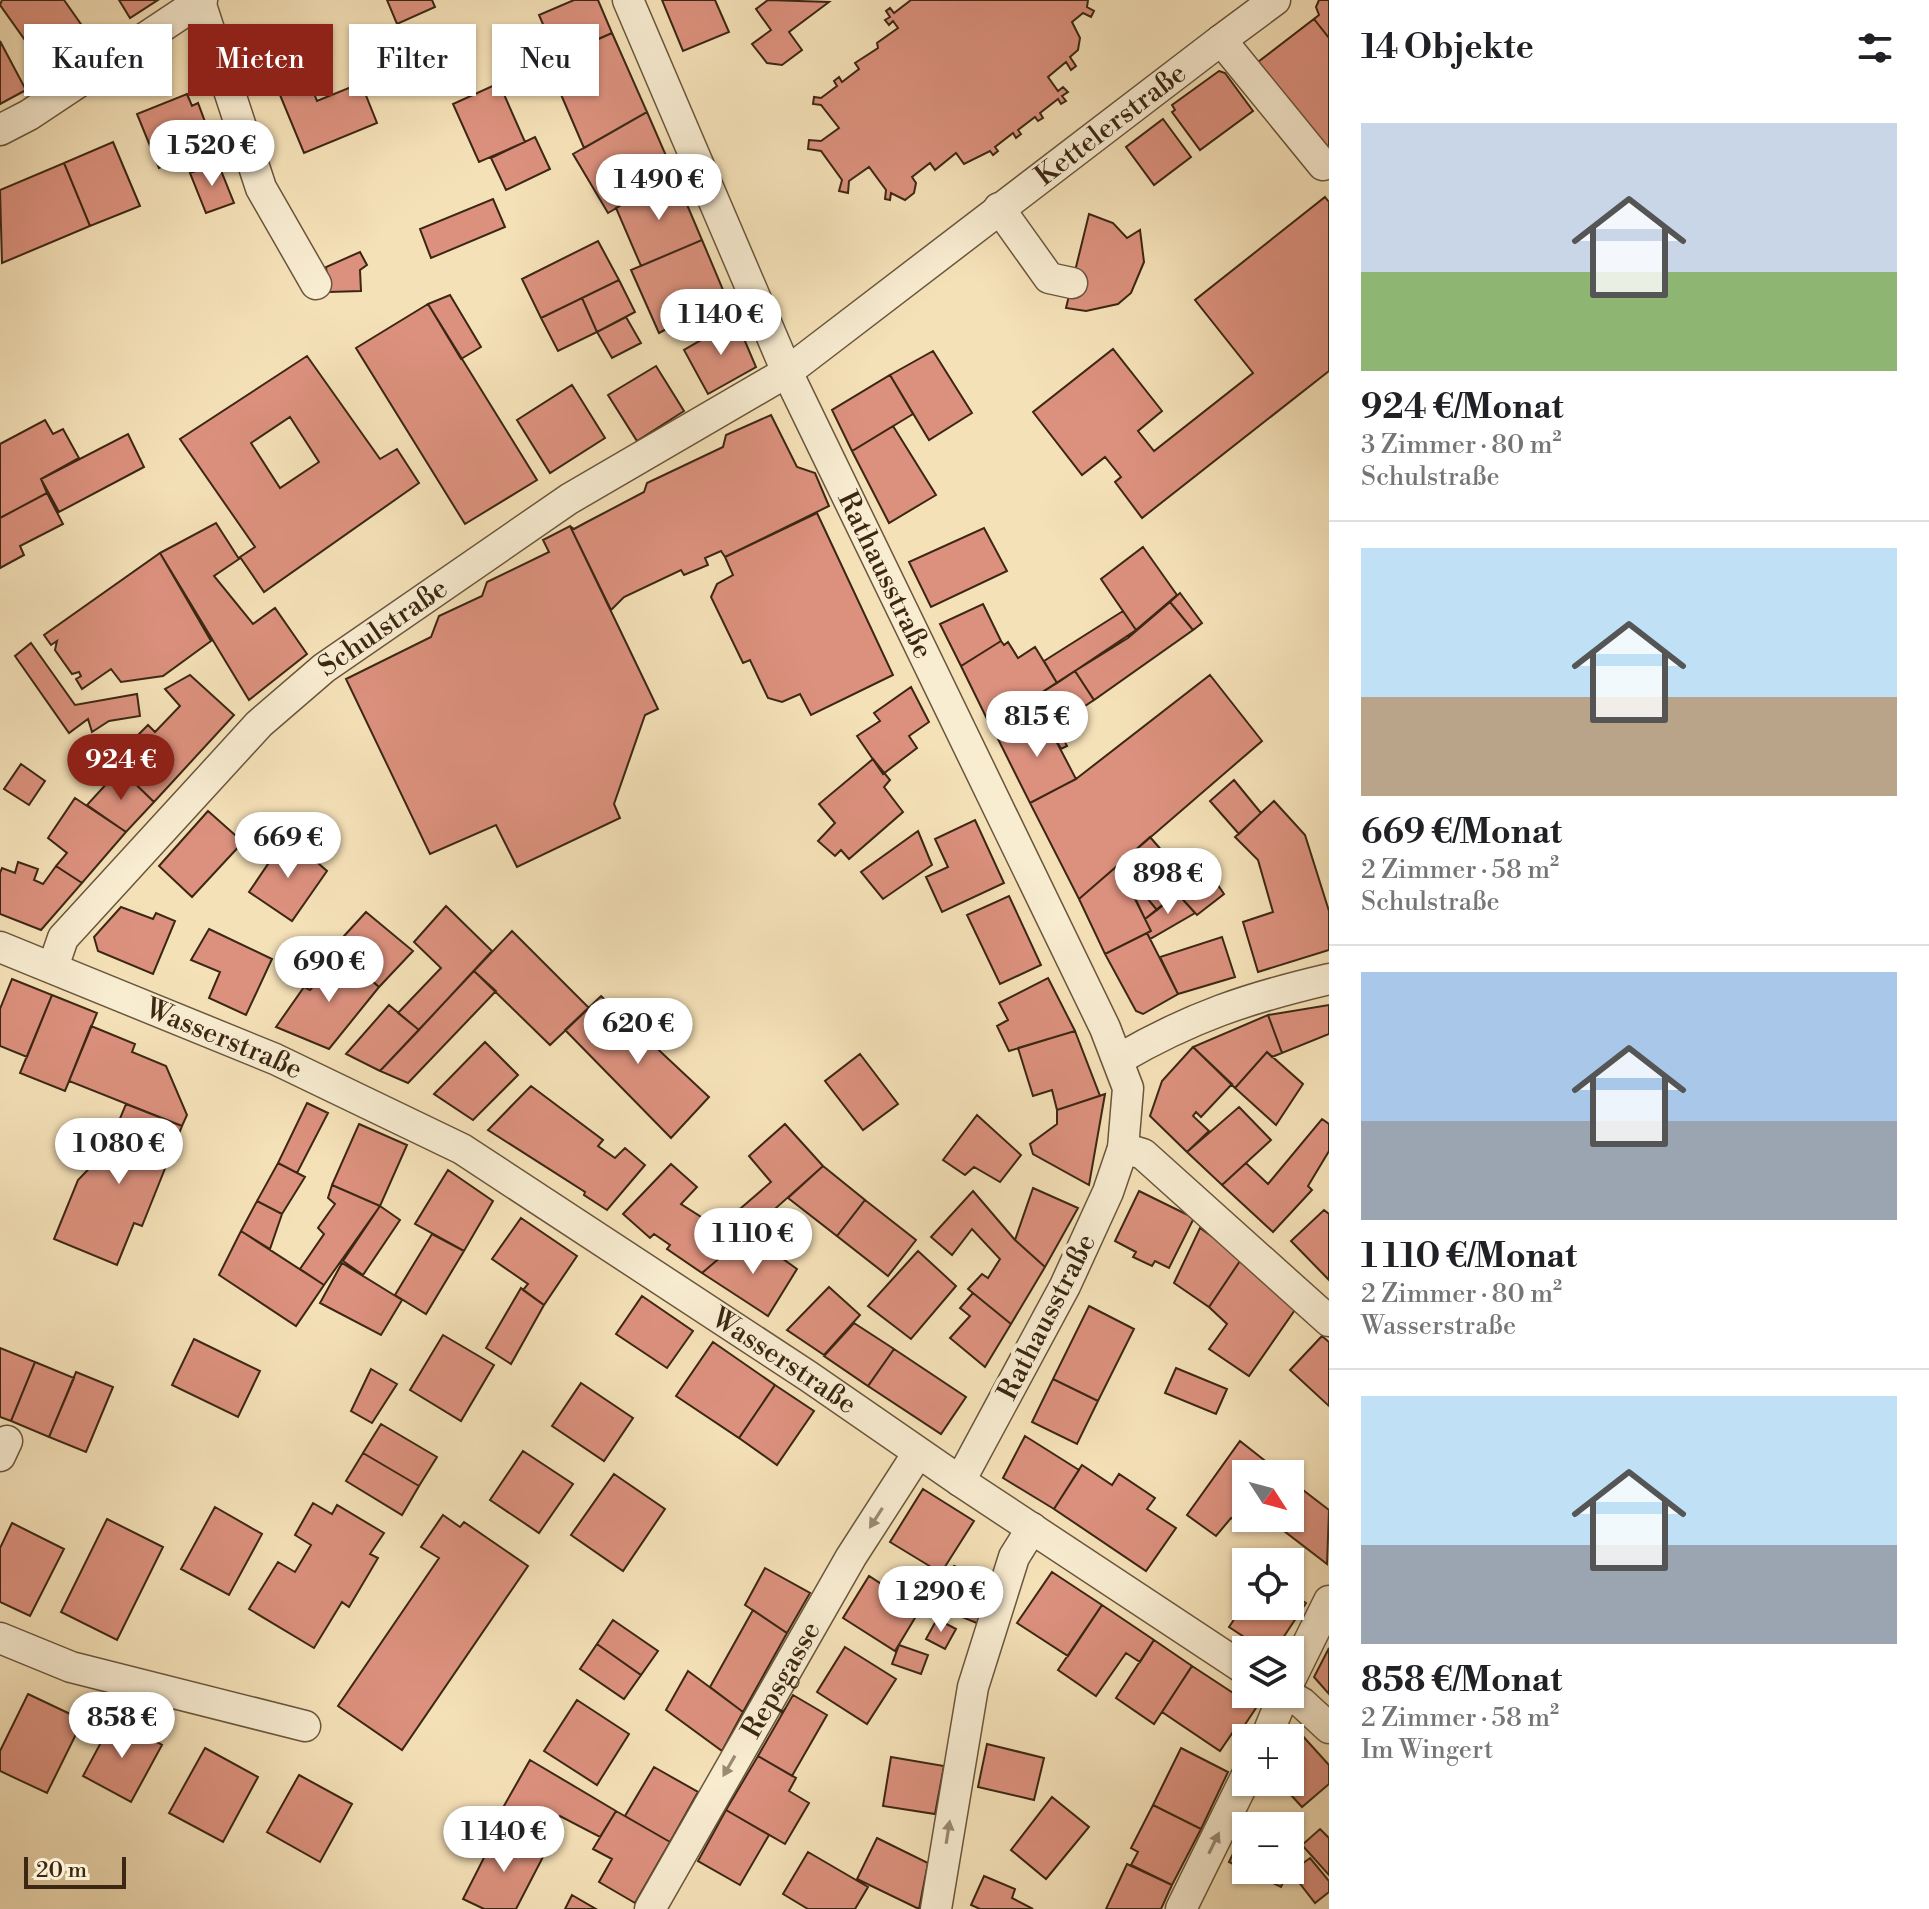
<!DOCTYPE html>
<html lang="de">
<meta charset="utf-8">
<style>
body{margin:0;font-family:"Libre Bodoni",serif;background:#f6f6f6;color:#202124;height:100vh;display:flex;flex-direction:column;font-size:30px;white-space:nowrap}
*{box-sizing:border-box;margin:0}
p{font-size:26px;color:#757577}
.icon{flex:none;width:44px;height:44px;fill:none;stroke:currentColor;stroke-width:2;stroke-linecap:round;stroke-linejoin:round}
.map{position:relative;flex:1;overflow:hidden}
.sheet{display:flex;flex-direction:column;background:#fff;width:600px}
.sheet>*{flex:none}
.top-card{position:absolute;left:24px;top:24px;width:760px;height:72px;display:flex;gap:16px}
.needle{width:52px;rotate:126deg}
.fabs{position:absolute;left:1232px;top:1460px;display:grid;gap:16px}
.fabs a{display:grid;place-items:center;width:72px;height:72px;border-radius:0px;background:#fff;box-shadow:0 2px 6px #0004;font-size:40px}
.scale{position:absolute;left:24px;bottom:20px;width:102px;box-sizing:border-box;padding-left:8px;border:4px solid #3b2713;border-top:0;font-size:22px;line-height:28px;white-space:nowrap;color:#3b2713;-webkit-text-stroke:6px #f8ecd1;paint-order:stroke}
.price{position:absolute;translate:-50% -68px;padding:0 18px;border-radius:28px;background:#fff;color:#222;font-size:26px;line-height:52px;filter:drop-shadow(0 2px 4px #0008)}
.price::after{content:'';position:absolute;left:50%;top:48px;width:24px;height:18px;margin-left:-12px;background:inherit;clip-path:polygon(0 0,100% 0,50% 100%)}
.price.on{background:#8f2418;color:#fff}
ul{padding:0;list-style:none}
li{display:grid;align-content:center;gap:16px;height:424px;padding:0 32px}
li+li{border-top:2px solid #e0e0e0}
li span{display:grid;place-items:center;height:248px;border-radius:0px;color:#555}
li>.icon{margin-inline-start:auto}
span .icon{width:144px;height:144px;fill:#fffc;stroke-width:1}
li b{font-size:34px}
h2{display:flex;justify-content:space-between;align-items:center;height:96px;padding:0 32px;font-size:34px}
.chip{padding:0 28px;border-radius:0px;background:#fff;box-shadow:0 2px 6px #0004;font-size:28px;line-height:72px}
.chip.on{background:#8f2418;color:#fff}
main{display:flex;flex:1;min-height:0}
.map>svg:first-child{display:block}
.building{fill:#dc917e;stroke:#3b2713;stroke-width:2;fill-rule:evenodd}
.lines{fill:none;stroke-linecap:round;stroke-linejoin:round}
.street-casing{stroke:#6a563c;stroke-width:33}
.street{stroke:#f8ecd1;stroke-width:30}
.oneway{fill:#9a8a72}
.labels{text-anchor:middle;dominant-baseline:central;stroke-width:8;stroke-linejoin:round;paint-order:stroke}
.street-label{font-size:28px;fill:#3b2713;stroke:#f8ecd1}
</style>
<main>
<div class="map">
<svg width="1329" height="1909" viewBox="0 0 1329 1909">
<rect width="100%" height="100%" fill="#f5e1b8"/>
<filter id="stains"><feTurbulence type="fractalNoise" baseFrequency=".0025" numOctaves="4"/><feColorMatrix values="0 0 0 0 .2 0 0 0 0 .09 0 0 0 0 .02 0 0 0 .5 -.17"/></filter>
<radialGradient id="worn" r=".72"><stop offset=".6" stop-color="#630" stop-opacity="0"/><stop offset="1" stop-color="#630" stop-opacity=".3"/></radialGradient>
<path class="building" d="M2,0H64L97,47L52,78L0,5Z
M119,0H158L130,18Z
M387,0H432L435,7L397,24Z
M574,0H598L612,33L557,57L539,15Z
M662,0H715L729,32L683,51Z
M768,0L829,2L789,32L802,50L782,65L767,63L752,44L771,30L756,9Z
M911,0H1088L1087,7L1094,11L1091,17L1083,13L1072,22L1080,38L1078,50L1070,57L1076,66L1071,70L1066,62L1048,77L1058,91L1063,87L1068,92L1062,96L1066,101L1061,104L1058,99L1040,113L1043,118L1038,121L1035,117L1018,130L1021,134L1016,138L1013,133L995,147L998,151L993,155L990,151L964,164L956,153L935,170L930,163L912,177L916,183L914,193L905,200L891,193L890,200L885,199L886,190L869,167L849,181L848,193L839,191L842,180L821,151L808,149L809,140L821,141L839,128L821,105L813,104L814,97L821,98L837,86L834,81L839,77L842,82L859,69L855,63L878,48L877,43L898,28L893,21L889,25L885,20L890,17L886,11L890,8L894,13Z
M1319,0H1329V38L1314,19L1319,15L1316,7Z
M1314,19L1329,38V153L1258,62Z
M612,33L647,112L584,148L547,62Z
M0,41L26,90L0,104Z
M1219,71L1225,73L1253,111L1200,150L1172,112L1175,110L1172,105Z
M310,83L317,101L361,83L377,123L304,153L280,95Z
M499,83L525,142L479,162L453,104Z
M187,94L192,106L198,103L214,146L159,168L137,114Z
M647,112L674,174L608,213L573,154Z
M1163,119L1191,157L1154,185L1126,147Z
M535,137L550,169L506,190L491,158Z
M113,142L140,206L90,226L64,163Z
M64,163L90,226L2,263L0,190Z
M218,163L234,203L206,213L190,173Z
M674,174L702,240L641,266L616,208Z
M1325,197L1329,202V371L1142,518L1115,482L1121,477L1105,457L1082,475L1033,412L1113,349L1162,411L1138,431L1154,451L1253,373L1195,300Z
M493,199L505,227L431,258L420,229Z
M1089,214L1113,223L1127,238L1140,230L1144,262L1131,293L1118,304L1086,311L1066,308Z
M702,240L726,297L659,333L631,270Z
M598,241L619,280L541,318L522,279Z
M360,252L367,265L360,270L361,291L329,292L326,267Z
M619,280L635,312L597,332L582,298Z
M450,295L481,347L461,359L428,304Z
M582,298L597,332L558,351L541,318Z
M428,304L537,480L465,524L356,348Z
M626,317L641,343L612,358L597,332Z
M736,320L756,367L708,394L684,350Z
M933,351L972,413L929,440L890,375Z
M307,356L380,459L397,449L419,483L264,592L240,557L255,547L180,439ZM290,417L319,462L280,488L251,443Z
M656,366L684,411L637,441L608,395Z
M890,375L913,414L852,451L832,410Z
M572,385L605,438L550,473L517,420Z
M771,415L797,467L815,473L829,506L725,557L721,551L705,558L708,565L684,575L681,570L624,597L611,610L570,526L574,529L585,523L644,492L647,483L723,447L726,435Z
M45,420L53,434L63,429L79,458L41,479L47,493L0,518V444Z
M893,426L936,495L889,523L852,451Z
M128,434L144,467L59,512L41,479Z
M47,493L63,524L20,546L24,555L0,568V518Z
M817,513L893,675L811,715L800,694L782,702L768,698L750,660L743,663L711,597L717,584L733,575L725,557Z
M216,523L239,559L214,576L253,624L275,608L307,654L249,700L160,553Z
M570,526L658,709L645,715L614,804L620,818L517,867L496,825L430,854L346,679L431,637L439,616L482,596L487,582L549,552L543,540Z
M984,528L1007,571L931,607L909,562Z
M1143,547L1177,595L1136,630L1101,579Z
M160,553L211,641L163,676L121,682L111,669L82,689L76,679L81,676L79,672L72,674L55,650L57,641L51,645L44,635Z
M1180,593L1202,623L1193,630L1170,602Z
M1170,602L1193,630L1094,700L1075,671L1128,638Z
M983,604L1001,641L961,666L940,624Z
M1123,611L1136,630L1057,683L1044,661Z
M1001,641L1004,645L1008,642L1018,658L1035,647L1057,683L990,725L961,666Z
M31,643L75,705L137,694L140,716L109,721L92,732L88,719L69,733L15,656Z
M1075,671L1094,700L1064,720L1071,736L1064,740L1067,746L1061,749L1033,698Z
M190,675L234,715L154,802L120,769L139,748L132,741L148,725L155,732L180,706L165,689Z
M1210,675L1262,741L1079,899L1030,803L1076,779Z
M911,687L929,722L909,736L917,748L883,774L857,736L880,721L874,713Z
M1043,716L1076,779L1030,803L998,739Z
M873,759L890,780L884,787L903,812L849,859L841,850L835,856L818,841L835,823L819,804Z
M21,764L45,781L29,805L4,789Z
M120,769L154,802L126,832L87,805Z
M1234,780L1261,813L1239,834L1210,801Z
M75,798L126,832L82,883L56,866L67,853L48,838Z
M1274,801L1305,835L1329,911V950L1258,972L1243,922L1273,912L1258,860L1235,837Z
M208,811L243,842L192,897L159,866Z
M975,820L1004,883L942,912L926,877L948,867L935,839Z
M918,831L932,865L883,899L861,872Z
M287,836L327,871L292,921L249,892Z
M1150,837L1190,883L1157,910L1142,892L1156,880L1133,852Z
M18,862L38,869L34,880L43,884L56,866L82,883L41,930L0,914V873L2,868L15,873Z
M1118,865L1151,931L1105,954L1079,899Z
M1207,869L1224,894L1197,915L1177,893Z
M1142,892L1157,910L1145,919L1135,898Z
M1177,893L1195,913L1150,939L1147,933L1151,931L1145,919Z
M1009,896L1041,965L1000,984L967,915Z
M446,906L492,951L419,1030L398,1013L441,968L414,942Z
M121,907L153,919L156,913L175,921L153,974L98,951L94,937Z
M366,912L413,951L379,987L334,947Z
M209,929L272,959L246,1015L209,998L220,972L191,960Z
M512,931L589,1008L550,1045L474,971Z
M1147,933L1178,994L1143,1014L1136,1011L1105,954Z
M1222,937L1235,977L1178,994L1160,957Z
M344,954L379,987L329,1049L276,1027L304,987L310,990Z
M474,971L496,991L408,1083L380,1071Z
M1048,978L1075,1031L1009,1051L997,1026L1008,1020L999,1003Z
M12,979L52,995L27,1057L0,1046V1009Z
M52,995L97,1013L65,1091L20,1073Z
M601,996L709,1097L671,1138L565,1030Z
M389,1005L419,1030L380,1071L346,1054Z
M1329,1005V1034L1282,1053L1268,1015Z
M1268,1015L1282,1053L1272,1057L1267,1052L1235,1088L1193,1047Z
M91,1026L135,1044L132,1052L166,1066L187,1115L182,1126L69,1081Z
M1075,1031L1100,1096L1057,1110L1052,1090L1033,1096L1018,1048Z
M485,1042L518,1075L473,1120L434,1094Z
M1193,1047L1232,1084L1201,1117L1196,1112L1193,1116L1209,1131L1187,1152L1150,1116L1162,1081Z
M1267,1052L1303,1084L1276,1125L1235,1088Z
M860,1054L898,1104L863,1130L825,1081Z
M531,1086L603,1140L598,1146L615,1158L625,1148L645,1165L607,1210L584,1195L585,1192L488,1130Z
M1105,1094L1089,1185L1033,1154L1030,1144L1057,1124V1110Z
M307,1103L328,1113L297,1173L278,1163Z
M126,1104L182,1126L142,1226L134,1223L117,1265L54,1239L78,1180L107,1150Z
M1239,1107L1271,1140L1222,1185L1187,1152Z
M977,1115L1021,1155L1000,1182L974,1167L965,1175L943,1160Z
M1322,1119L1329,1124V1151L1308,1186L1312,1190L1273,1232L1222,1185L1246,1163L1268,1184Z
M359,1124L407,1145L380,1206L332,1185Z
M785,1124L823,1166L757,1225L741,1208L771,1182L749,1156Z
M278,1163L305,1177L282,1214L257,1201Z
M671,1164L697,1187L681,1204L717,1227L739,1209L755,1228L702,1273L667,1249L670,1245L654,1234L650,1238L623,1214Z
M823,1166L865,1200L837,1236L788,1198Z
M448,1170L493,1201L464,1251L415,1224Z
M332,1185L380,1206L324,1285L300,1269L324,1234L318,1228L335,1204L328,1198Z
M1033,1188L1078,1208L1045,1267L1015,1240Z
M973,1191L1015,1240L1045,1267L1011,1324L968,1289L982,1274L988,1278L1000,1259L972,1229L952,1255L931,1237Z
M1139,1191L1194,1218L1169,1268L1155,1261L1152,1266L1133,1257L1136,1252L1115,1241Z
M865,1200L916,1240L888,1276L837,1236Z
M257,1201L282,1214L270,1249L241,1231Z
M380,1206L400,1220L363,1275L343,1261Z
M1324,1210L1329,1214V1280L1291,1241Z
M521,1218L577,1256L544,1305L523,1290L528,1284L492,1259Z
M1200,1228L1242,1258L1209,1307L1174,1283Z
M241,1231L324,1285L296,1326L219,1275Z
M432,1234L464,1251L426,1314L395,1295Z
M736,1244L754,1256L762,1244L797,1269L768,1316L702,1273Z
M918,1251L956,1286L911,1339L868,1306Z
M1242,1258L1297,1307L1249,1376L1209,1349L1227,1324L1209,1307Z
M342,1263L402,1300L381,1335L320,1303Z
M829,1287L860,1315L824,1355L787,1330Z
M521,1288L544,1305L511,1364L486,1348Z
M973,1293L1011,1324L985,1367L950,1338L970,1316L960,1308Z
M642,1296L693,1331L667,1368L616,1334Z
M1089,1306L1134,1329L1098,1401L1053,1379Z
M854,1323L894,1349L868,1386L824,1356Z
M443,1335L494,1365L461,1421L410,1390Z
M1322,1336L1329,1342V1406L1290,1370Z
M194,1339L260,1371L238,1417L172,1385Z
M713,1342L775,1385L739,1438L676,1396Z
M0,1348L35,1362L11,1421L0,1417Z
M894,1349L966,1397L941,1434L868,1386Z
M35,1362L74,1378L49,1437L11,1421Z
M1176,1368L1227,1389L1216,1414L1165,1393Z
M371,1369L397,1384L372,1423L351,1411Z
M76,1372L113,1387L86,1452L49,1437Z
M1053,1379L1098,1401L1077,1444L1032,1422Z
M581,1383L633,1418L604,1461L552,1426Z
M775,1385L814,1411L777,1465L739,1438Z
M381,1424L437,1457L419,1486L363,1453Z
M1025,1436L1079,1470L1054,1509L1003,1478Z
M1240,1441L1273,1467L1268,1474H1246V1505L1235,1520L1231,1518L1216,1536L1187,1515Z
M523,1451L573,1484L539,1533L490,1500Z
M363,1453L419,1486L402,1515L346,1481Z
M1082,1465L1112,1485L1119,1474L1155,1498L1147,1509L1176,1528L1146,1571L1054,1509Z
M614,1474L665,1509L623,1571L571,1535Z
M1290,1480L1329,1510L1327,1564L1267,1518H1290Z
M923,1489L974,1521L941,1573L890,1542Z
M313,1503L332,1514L337,1505L384,1533L370,1554L378,1558L349,1607L342,1602L314,1648L249,1609L278,1562L295,1572L311,1545L295,1535Z
M215,1507L262,1534L229,1595L181,1569Z
M443,1515L460,1527L464,1522L528,1566L402,1750L338,1706L439,1558L421,1547Z
M107,1519L163,1547L117,1640L61,1612Z
M12,1523L64,1549L30,1616L0,1602V1548Z
M954,1566L992,1581L979,1624L940,1608Z
M765,1568L810,1593L787,1633L745,1605Z
M917,1570L936,1583L895,1651L843,1618L869,1576L900,1596Z
M1052,1572L1102,1605L1068,1656L1017,1623Z
M1290,1593L1306,1603L1275,1650H1264L1229,1627L1246,1602V1606H1290Z
M1102,1605L1154,1640L1140,1662L1126,1653L1096,1696L1058,1670Z
M753,1610L787,1633L743,1712L710,1687Z
M937,1619L956,1629L945,1649L926,1639Z
M613,1620L658,1651L641,1675L597,1644Z
M1154,1640L1192,1666L1154,1724L1116,1698Z
M597,1644L641,1675L624,1699L580,1669Z
M899,1645L928,1655L921,1674L892,1664Z
M845,1647L896,1679L867,1724L817,1692Z
M1329,1648V1694L1314,1677Z
M1192,1666L1256,1708L1242,1729L1237,1726L1220,1751L1162,1712Z
M688,1671L743,1712L722,1751L666,1710Z
M28,1694L83,1720L47,1793L0,1771V1751Z
M793,1695L827,1715L792,1776L758,1756Z
M577,1700L629,1734L597,1785L544,1751Z
M114,1718L162,1745L131,1802L83,1776Z
M1300,1733L1329,1765V1784L1302,1807L1279,1782H1290L1288,1738Z
M987,1744L1044,1758L1034,1800L978,1787Z
M205,1748L258,1777L223,1842L169,1813Z
M1181,1748L1228,1772L1201,1829L1153,1805Z
M758,1756L796,1778L789,1791L809,1803L785,1844L726,1810Z
M891,1757L944,1766L935,1814L883,1806Z
M530,1760L616,1811L600,1837L560,1816L537,1851L492,1827Z
M654,1767L698,1792L670,1842L625,1816Z
M299,1775L352,1804L320,1862L267,1832Z
M1052,1797L1089,1827L1046,1879L1011,1850Z
M1153,1805L1201,1829L1172,1885L1131,1865L1138,1852L1131,1848Z
M726,1810L769,1835L740,1885L698,1861Z
M616,1811L670,1842L635,1903L599,1882L612,1859L593,1849Z
M1246,1827V1870H1289L1281,1887L1229,1862Z
M1320,1829L1329,1838V1875L1302,1845Z
M498,1830L544,1855L516,1909H484L463,1899Z
M877,1838L928,1863L919,1909L857,1879Z
M808,1852L868,1887L855,1909H808L783,1894Z
M1310,1858L1329,1881V1892L1315,1903L1291,1872Z
M1127,1864L1172,1885L1161,1909H1106Z
M984,1876L1015,1889L1012,1898L1033,1909H980L971,1905Z
M572,1895L596,1909H565Z"/>
<g class="lines">
<defs>
<g id="street">
<path id="s1" d="M628,0L787,372L1105,1028L1128,1088L1123,1148L1108,1192L1065,1286L960,1481"/>
<path d="M1275,0L1221,40L1323,165"/>
<path d="M200,2L261,188L316,284"/>
<path d="M0,130L29,115L202,0"/>
<path d="M999,208L1049,278L1072,283"/>
<path id="s2" d="M0,947L275,1059L462,1149L808,1376L960,1481L1246,1670"/>
<path id="s3" d="M53,967L63,938L259,724L324,668L569,499L787,372L1221,40"/>
<path d="M1119,1059C1191,1017 1248,998 1329,979"/>
<path d="M1123,1148L1143,1154L1329,1321"/>
<path d="M0,1456L7,1441"/>
<path d="M0,1638L71,1667L305,1726"/>
<path d="M1290,1680L1329,1601"/>
<path d="M1286,1694L1302,1703L1329,1728"/>
<path d="M1266,1738L1284,1694"/>
<path id="s4" d="M650,1909L851,1557L918,1453"/>
<path d="M936,1909L973,1687L1014,1557L1032,1528"/>
<path d="M1181,1909L1246,1777"/>
</g>
</defs>
<use href="#street" class="street-casing"/>
<use href="#street" class="street"/>
</g>
<defs><path id="oneway-solid" d="M-6-.8H1V-3.2L6.5 0L1 3.2V.8H-6Z" transform="scale(2)"/></defs>
<g class="oneway">
<use href="#oneway-solid" transform="translate(876 1518) rotate(123)"/>
<use href="#oneway-solid" transform="translate(729 1766) rotate(120)"/>
<use href="#oneway-solid" transform="translate(948 1832) rotate(-81)"/>
<use href="#oneway-solid" transform="translate(1214 1843) rotate(-64)"/>
</g>
<g class="labels">
<g class="street-label">
<text stroke="none"><textPath href="#s3" startOffset="1364">Kettelerstraße</textPath></text>
<text stroke="none"><textPath href="#s1" startOffset="630">Rathausstraße</textPath></text>
<text stroke="none"><textPath href="#s3" startOffset="478">Schulstraße</textPath></text>
<text stroke="none"><textPath href="#s2" startOffset="242">Wasserstraße</textPath></text>
<text transform="translate(1047 1317) rotate(-63)">Rathausstraße</text>
<text stroke="none"><textPath href="#s2" startOffset="890">Wasserstraße</textPath></text>
<text stroke="none"><textPath href="#s4" startOffset="264">Repsgasse</textPath></text>
</g>
</g>
<rect width="100%" height="100%" filter="url(#stains)"/>
<rect width="100%" height="100%" fill="url(#worn)"/>
</svg>
<div class="fabs">
<a><svg class="needle" viewBox="-14 -14 28 28"><path d="M0-13l5 13h-10z" fill="#e53935"/><path d="M0 13l5-13h-10z" fill="#757577"/></svg></a>
<a><svg class="icon" aria-label="locate" viewBox="0 0 24 24"><circle cx="12" cy="12" r="6"/><path d="M12 2v4M12 18v4M2 12h4M18 12h4"/></svg></a>
<a><svg class="icon" aria-label="layers" viewBox="0 0 24 24"><path d="M12 4l9 5-9 5-9-5zM3 14l9 5 9-5"/></svg></a>
<a>+</a>
<a>−</a>
</div>
<div class="scale">20 m</div>
<b class="price" style="left:212px;top:188px">1 520 €</b>
<b class="price" style="left:659px;top:222px">1 490 €</b>
<b class="price" style="left:721px;top:357px">1 140 €</b>
<b class="price" style="left:1037px;top:759px">815 €</b>
<b class="price on" style="left:121px;top:802px">924 €</b>
<b class="price" style="left:288px;top:880px">669 €</b>
<b class="price" style="left:1168px;top:916px">898 €</b>
<b class="price" style="left:329px;top:1004px">690 €</b>
<b class="price" style="left:638px;top:1066px">620 €</b>
<b class="price" style="left:119px;top:1186px">1 080 €</b>
<b class="price" style="left:753px;top:1276px">1 110 €</b>
<b class="price" style="left:941px;top:1634px">1 290 €</b>
<b class="price" style="left:122px;top:1760px">858 €</b>
<b class="price" style="left:504px;top:1874px">1 140 €</b>
<div class="top-card">
<a class="chip">Kaufen</a>
<a class="chip on">Mieten</a>
<a class="chip">Filter</a>
<a class="chip">Neu</a>
</div>
</div>
<section class="sheet">
<h2>14 Objekte<svg class="icon" aria-label="filters" viewBox="0 0 24 24"><path d="M4 7h16M4 17h16"/><circle cx="9" cy="7" r="2"/><circle cx="15" cy="17" r="2"/></svg></h2>
<ul>
<li><span style="background:linear-gradient(#c9d6e8 60%,#8fb573 0)"><svg class="icon" aria-label="home" viewBox="0 0 24 24"><path d="M3 11l9-7 9 7M6 9v11h12V9"/></svg></span><div><b>924 €/Monat</b><p>3 Zimmer · 80 m²</p><p>Schulstraße</p></div></li>
<li><span style="background:linear-gradient(#bfe0f5 60%,#b9a48a 0)"><svg class="icon" aria-label="home" viewBox="0 0 24 24"><path d="M3 11l9-7 9 7M6 9v11h12V9"/></svg></span><div><b>669 €/Monat</b><p>2 Zimmer · 58 m²</p><p>Schulstraße</p></div></li>
<li><span style="background:linear-gradient(#a9c7e8 60%,#9aa5b1 0)"><svg class="icon" aria-label="home" viewBox="0 0 24 24"><path d="M3 11l9-7 9 7M6 9v11h12V9"/></svg></span><div><b>1 110 €/Monat</b><p>2 Zimmer · 80 m²</p><p>Wasserstraße</p></div></li>
<li><span style="background:linear-gradient(#bfe0f5 60%,#9aa5b1 0)"><svg class="icon" aria-label="home" viewBox="0 0 24 24"><path d="M3 11l9-7 9 7M6 9v11h12V9"/></svg></span><div><b>858 €/Monat</b><p>2 Zimmer · 58 m²</p><p>Im Wingert</p></div></li>
</ul>
</section>
</main>
